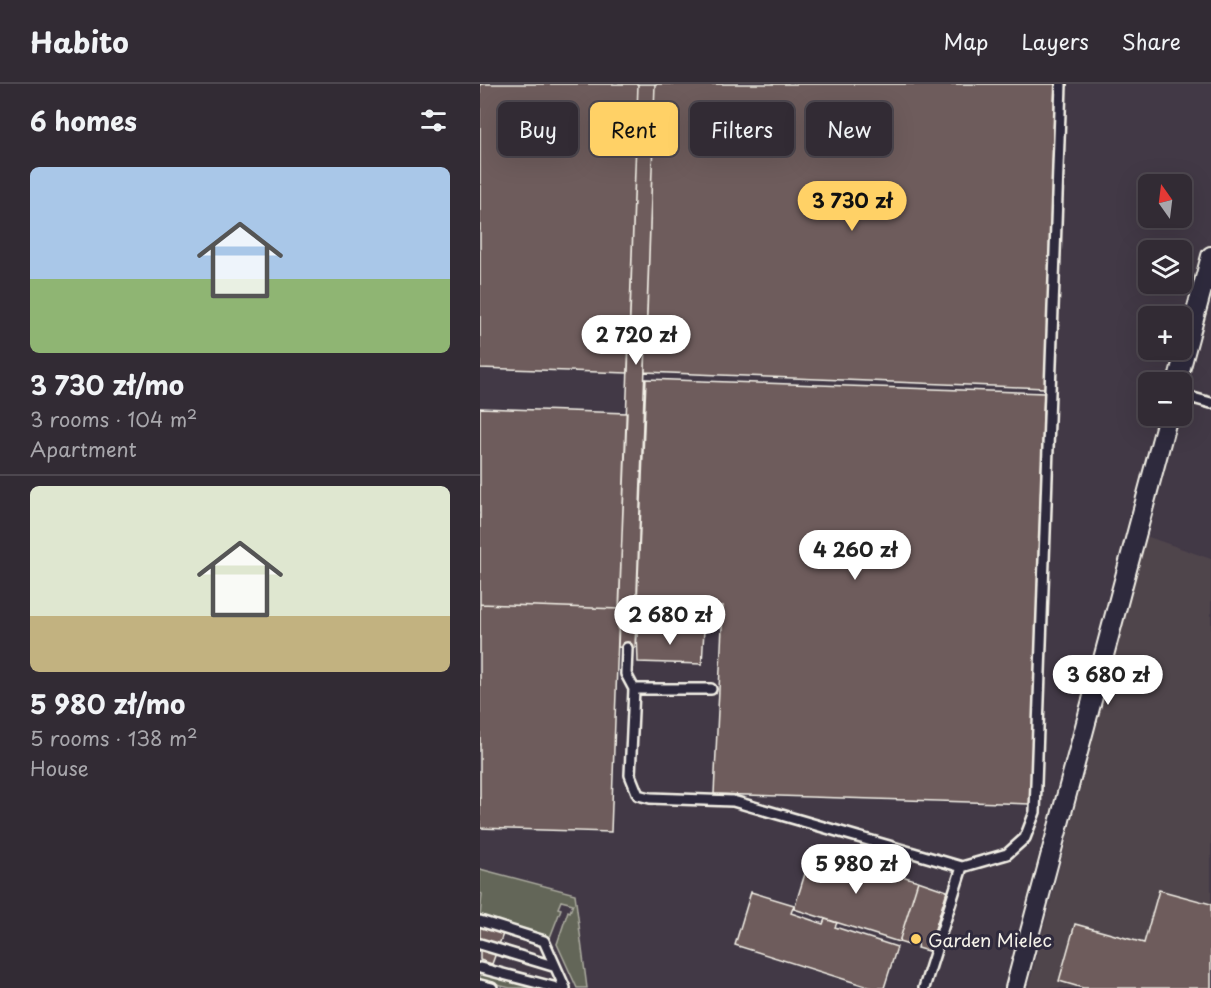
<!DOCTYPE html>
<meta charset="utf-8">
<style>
body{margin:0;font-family:"Playpen Sans",sans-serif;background:#3d3740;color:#f1f3f6;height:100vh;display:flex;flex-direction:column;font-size:22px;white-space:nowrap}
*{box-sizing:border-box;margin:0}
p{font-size:20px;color:#a8a7ac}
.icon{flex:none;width:33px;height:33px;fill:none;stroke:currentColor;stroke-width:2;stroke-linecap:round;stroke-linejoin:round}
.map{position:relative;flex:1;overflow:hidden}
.side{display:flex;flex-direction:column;background:#322b34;width:480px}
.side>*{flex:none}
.banner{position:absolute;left:18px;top:18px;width:570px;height:54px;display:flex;gap:12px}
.needle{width:39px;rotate:346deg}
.buttons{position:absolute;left:658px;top:90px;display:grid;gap:12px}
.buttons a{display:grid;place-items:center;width:54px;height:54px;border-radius:9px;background:#322b34;box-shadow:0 6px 24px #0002,0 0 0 2px #4d474f;font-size:30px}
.price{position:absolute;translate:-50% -51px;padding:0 14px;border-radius:21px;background:#fff;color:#222;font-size:20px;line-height:39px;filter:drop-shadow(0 2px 3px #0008)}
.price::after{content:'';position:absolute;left:50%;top:36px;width:18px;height:14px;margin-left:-9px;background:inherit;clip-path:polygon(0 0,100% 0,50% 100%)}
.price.current{background:#ffd166;color:#111}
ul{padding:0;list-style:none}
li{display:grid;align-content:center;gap:12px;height:318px;padding:0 30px}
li+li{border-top:2px solid #4d474f}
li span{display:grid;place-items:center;height:186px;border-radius:9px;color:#555}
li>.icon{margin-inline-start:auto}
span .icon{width:108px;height:108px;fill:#fffc;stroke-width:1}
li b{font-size:26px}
h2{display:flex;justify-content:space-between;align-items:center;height:72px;padding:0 30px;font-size:26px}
.tag{padding:0 21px;border-radius:9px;background:#322b34;box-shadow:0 6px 24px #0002,0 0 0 2px #4d474f;font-size:21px;line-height:54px}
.tag.current{background:#ffd166;color:#111}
header{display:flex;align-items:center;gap:36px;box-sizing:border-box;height:84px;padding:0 30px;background:#322b34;border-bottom:2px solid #4d474f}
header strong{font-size:28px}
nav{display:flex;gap:33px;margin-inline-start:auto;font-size:21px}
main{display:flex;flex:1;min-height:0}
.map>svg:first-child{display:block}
.built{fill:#4f444c}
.green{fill:#636658;stroke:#acaca0;stroke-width:1.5}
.building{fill:#6e5c5b;stroke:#f4f1e8;stroke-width:1.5}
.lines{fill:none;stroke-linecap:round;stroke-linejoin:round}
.service-casing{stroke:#f4f1e8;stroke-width:14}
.minor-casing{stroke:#f4f1e8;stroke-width:22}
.service{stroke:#2f2a3d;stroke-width:9}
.minor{stroke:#2f2a3d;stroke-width:18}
.poi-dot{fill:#ffd166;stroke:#2f2a3d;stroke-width:2}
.labels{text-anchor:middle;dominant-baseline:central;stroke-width:6;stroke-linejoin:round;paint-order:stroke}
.poi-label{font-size:18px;fill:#f4f1e8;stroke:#2f2a3d;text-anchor:start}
</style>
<header>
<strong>Habito</strong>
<nav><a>Map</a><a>Layers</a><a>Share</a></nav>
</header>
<main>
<section class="side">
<h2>6 homes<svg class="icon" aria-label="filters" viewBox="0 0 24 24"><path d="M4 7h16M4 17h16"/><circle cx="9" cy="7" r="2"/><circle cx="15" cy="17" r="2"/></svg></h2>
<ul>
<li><span style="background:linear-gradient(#a9c7e8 60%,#8fb573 0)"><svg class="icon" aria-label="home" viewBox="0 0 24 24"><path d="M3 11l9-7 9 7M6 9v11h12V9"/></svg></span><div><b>3 730 zł/mo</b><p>3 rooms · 104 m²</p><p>Apartment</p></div></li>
<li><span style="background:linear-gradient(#dfe7d0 70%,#c2b280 0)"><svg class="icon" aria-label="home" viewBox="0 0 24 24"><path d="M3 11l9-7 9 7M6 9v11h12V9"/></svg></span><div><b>5 980 zł/mo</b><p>5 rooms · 138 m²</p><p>House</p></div></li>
</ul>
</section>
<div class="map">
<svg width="731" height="904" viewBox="0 0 731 904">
<rect width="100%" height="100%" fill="#423946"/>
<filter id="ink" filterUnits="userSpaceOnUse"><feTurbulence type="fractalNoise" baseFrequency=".0167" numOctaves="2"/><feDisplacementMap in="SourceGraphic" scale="12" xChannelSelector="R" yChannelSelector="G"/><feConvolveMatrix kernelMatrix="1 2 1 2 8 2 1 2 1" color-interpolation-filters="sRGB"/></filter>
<g filter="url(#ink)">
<path class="built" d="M666,452L731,475V904H548Z"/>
<path class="green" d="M0,785L95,810L107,904H97L77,860L88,827L90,828L93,820L81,817L78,824L81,825L69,856L0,833L2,810L0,809Z
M0,888L58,904H30L0,897Z"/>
<path class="building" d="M0,0H158L148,289L0,284Z
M158,0H175L155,564L138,563Z
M175,0H575L565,304L165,288Z
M166,295L564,309L550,720L234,710L243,522L157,520Z
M0,324L147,329L139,525L0,520Z
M0,520L139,525L131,748L0,744Z
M159,544L224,546L222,580L158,578L157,548L159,547Z
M333,764L438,797L419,858L314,825Z
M438,797L467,807L448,867L437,864L438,860L430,858L429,861L419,858Z
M679,806L731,820V904H603L579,897L595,840L664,859Z
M271,808L314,821L311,829L343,840L345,835L357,839L355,843L417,863L404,904H392L255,861Z
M0,839L24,847L12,880L0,876Z"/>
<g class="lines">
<defs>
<path id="service" d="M702,311L731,319
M147,564L146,590L154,605
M231,605H154L150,691L158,711L170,714L253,717L482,783L444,904
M482,783L527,770L545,754L555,728L581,0
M0,837L64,857L85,904
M0,860L73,882
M0,884L77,904
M0,901L12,904"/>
<path id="minor" d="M697,298L731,172
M535,904L688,332"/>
</defs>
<use href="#service" class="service-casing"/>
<use href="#minor" class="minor-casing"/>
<use href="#service" class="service"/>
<use href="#minor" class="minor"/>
</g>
</g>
<circle class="poi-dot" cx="436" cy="855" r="6"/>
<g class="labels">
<g class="poi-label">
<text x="448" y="855">Garden Mielec</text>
</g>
</g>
</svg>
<div class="buttons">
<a><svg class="needle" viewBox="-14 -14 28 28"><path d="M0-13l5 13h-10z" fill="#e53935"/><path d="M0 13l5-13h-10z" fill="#a8a7ac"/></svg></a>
<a><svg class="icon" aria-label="layers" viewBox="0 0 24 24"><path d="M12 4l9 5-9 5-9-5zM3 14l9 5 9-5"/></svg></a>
<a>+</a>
<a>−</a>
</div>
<b class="price current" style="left:372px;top:148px">3 730 zł</b>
<b class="price" style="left:156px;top:282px">2 720 zł</b>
<b class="price" style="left:375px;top:497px">4 260 zł</b>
<b class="price" style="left:190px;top:562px">2 680 zł</b>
<b class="price" style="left:628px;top:622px">3 680 zł</b>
<b class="price" style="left:376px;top:811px">5 980 zł</b>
<div class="banner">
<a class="tag">Buy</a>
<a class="tag current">Rent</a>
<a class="tag">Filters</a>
<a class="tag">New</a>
</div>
</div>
</main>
